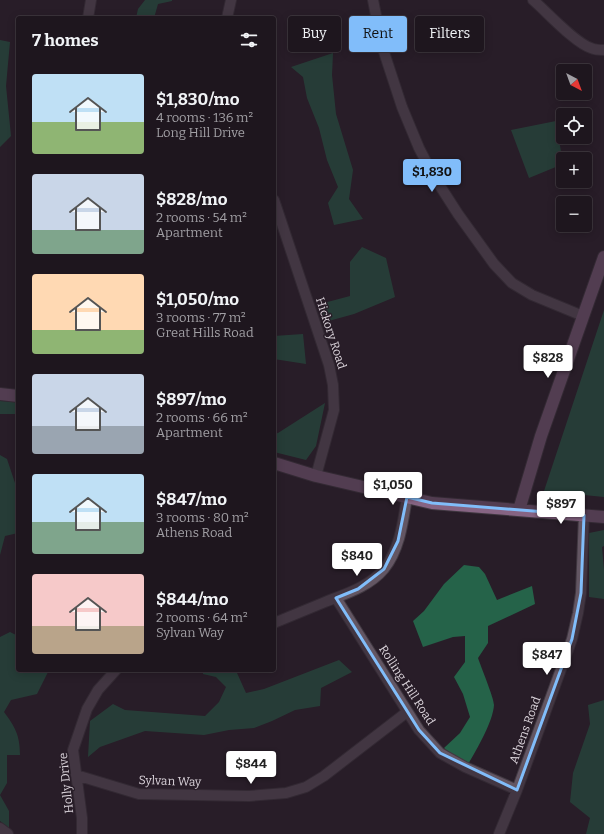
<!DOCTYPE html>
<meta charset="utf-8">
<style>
body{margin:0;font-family:Bitter,serif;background:#261f27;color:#f1f3f6;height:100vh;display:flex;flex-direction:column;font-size:15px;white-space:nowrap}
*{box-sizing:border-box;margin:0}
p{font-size:13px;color:#a19fa4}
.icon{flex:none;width:22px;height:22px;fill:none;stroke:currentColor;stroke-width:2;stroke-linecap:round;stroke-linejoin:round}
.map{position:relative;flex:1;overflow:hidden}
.details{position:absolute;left:16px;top:16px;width:260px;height:656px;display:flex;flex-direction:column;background:#1e161e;border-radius:4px;box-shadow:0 2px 10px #0003,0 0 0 1px #3c353c}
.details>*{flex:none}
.banner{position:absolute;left:288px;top:16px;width:256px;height:36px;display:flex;gap:8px}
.needle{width:26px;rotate:139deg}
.fabs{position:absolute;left:556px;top:64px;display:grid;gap:8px}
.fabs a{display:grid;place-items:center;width:36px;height:36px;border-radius:4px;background:#1e161e;box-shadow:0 2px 10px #0003,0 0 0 1px #3c353c;font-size:20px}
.price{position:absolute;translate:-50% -34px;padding:0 9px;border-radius:4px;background:#fff;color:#222;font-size:13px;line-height:26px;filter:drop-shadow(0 1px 2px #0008)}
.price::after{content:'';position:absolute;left:50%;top:24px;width:12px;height:9px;margin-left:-6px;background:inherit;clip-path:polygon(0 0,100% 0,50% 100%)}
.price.active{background:#81bdfa;color:#111}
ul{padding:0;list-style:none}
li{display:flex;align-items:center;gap:12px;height:100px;padding:0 16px}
li span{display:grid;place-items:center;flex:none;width:112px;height:80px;border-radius:4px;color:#555}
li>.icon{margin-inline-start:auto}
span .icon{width:48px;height:48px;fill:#fffc;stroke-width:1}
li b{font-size:17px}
h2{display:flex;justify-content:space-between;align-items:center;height:48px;padding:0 16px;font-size:17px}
.pill{padding:0 14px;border-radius:4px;background:#1e161e;box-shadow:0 2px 10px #0003,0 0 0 1px #3c353c;font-size:14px;line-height:36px}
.pill.active{background:#81bdfa;color:#111}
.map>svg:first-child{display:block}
.forest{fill:#256349}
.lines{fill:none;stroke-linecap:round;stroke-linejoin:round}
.street-casing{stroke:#403841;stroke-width:12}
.secondary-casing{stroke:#403841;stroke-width:14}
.street{stroke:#635663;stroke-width:10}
.secondary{stroke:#866483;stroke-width:12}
.marked{fill:none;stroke:#81bdfa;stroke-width:3;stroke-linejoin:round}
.labels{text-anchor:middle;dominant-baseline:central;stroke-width:3;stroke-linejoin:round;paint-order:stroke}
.street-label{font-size:12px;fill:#dad3da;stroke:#281d28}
</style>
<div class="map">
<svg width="604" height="834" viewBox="0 0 604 834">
<rect width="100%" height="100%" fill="#281d28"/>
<path class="forest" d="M145,0H172V1L158,4L154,18H136L138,9Z
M0,40L10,42L6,86L11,136L0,147Z
M333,53L332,75L336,114L353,170L349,199L363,219L334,225L328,203L338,187L327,160L319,128L307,98L303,77L291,67Z
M556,121L563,164L529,178L511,130Z
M362,247L386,258L395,297L354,314L325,322L320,304L350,296V262Z
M604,310V497L544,491Z
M303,334L306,364L274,359V336Z
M0,401L18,402V414H0Z
M325,403L316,446L306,460L274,452V434L278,433Z
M0,455L7,459L18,492V533L5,536L0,555Z
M604,530V546L602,547L604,570V599L589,597V533Z
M464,565L479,567L485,574L497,600L532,586L535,604L488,626V643L478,658C481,667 494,698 494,705C493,722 476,751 467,766L444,748L460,733L470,717L463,694L454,677L465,662V636L453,637L423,647L413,621L424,611L444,584Z
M10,632L18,636V670H49L37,694L11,700L4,712C15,727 20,735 20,755H7V783L0,795L9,811V828L0,821V637Z
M339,660L352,672L321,688L320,706L295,710L272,721L254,728L229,730L204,735L145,731L100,747L88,757L90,721L113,704L125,710L205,716L219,702L226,687L216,677L203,674V670H241L237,673L246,693L264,689Z
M604,700V834H586L590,818L570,802L573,773L590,724L588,705Z"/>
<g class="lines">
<defs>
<path id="street" d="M373,0L382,46L402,107L419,148L433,175L458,214L494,264L512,283L532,295L583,316
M533,0C547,12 575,43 591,48C595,50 600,50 604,50
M88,18L91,0
M227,18L231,0
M274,200L329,365L333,385L334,410L316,476
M336,598L419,730L440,753L465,767L517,790
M274,623C291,616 308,609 325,602C345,594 369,587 384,569C400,549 403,522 407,497
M76,775L139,794L249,796L286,793L306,787L324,776L407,712
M0,828L8,834
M82,834V818L73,750L87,709L98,690L116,670
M499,834L517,790L572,639L578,613L581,593L584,515"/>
<path id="secondary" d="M0,394L18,396
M274,463L316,476L432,503L604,517
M519,510L541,436L604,257"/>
</defs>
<use href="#street" class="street-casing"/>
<use href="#secondary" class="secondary-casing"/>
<use href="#street" class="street"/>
<use href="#secondary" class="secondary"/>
</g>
<path d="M0 0H604V834H0ZM407,497L432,503L584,515L581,593L572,639L517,790L440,753L419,730L336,598L358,589L384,569L398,541Z" fill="#281d28" fill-opacity=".55" fill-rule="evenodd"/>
<path class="marked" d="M407,497L432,503L584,515L581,593L572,639L517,790L440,753L419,730L336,598L358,589L384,569L398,541Z"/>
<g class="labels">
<g class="street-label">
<text transform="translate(331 333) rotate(72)">Hickory Road</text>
<text transform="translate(407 685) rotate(57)">Rolling Hill Road</text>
<text transform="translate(525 730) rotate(-70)">Athens Road</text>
<text transform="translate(170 781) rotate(2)">Sylvan Way</text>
<text transform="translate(66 783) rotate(-96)">Holly Drive</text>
</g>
</g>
</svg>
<div class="fabs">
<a><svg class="needle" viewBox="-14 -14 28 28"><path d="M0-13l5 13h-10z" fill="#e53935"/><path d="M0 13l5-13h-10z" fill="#a19fa4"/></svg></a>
<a><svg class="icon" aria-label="locate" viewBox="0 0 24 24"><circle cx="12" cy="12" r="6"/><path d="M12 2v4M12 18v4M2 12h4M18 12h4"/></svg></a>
<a>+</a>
<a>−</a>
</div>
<b class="price active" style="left:432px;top:193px">$1,830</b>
<b class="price" style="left:548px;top:379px">$828</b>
<b class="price" style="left:393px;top:506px">$1,050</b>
<b class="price" style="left:561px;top:525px">$897</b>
<b class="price" style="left:357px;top:577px">$840</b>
<b class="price" style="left:547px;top:676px">$847</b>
<b class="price" style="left:251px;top:785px">$844</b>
<div class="banner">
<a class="pill">Buy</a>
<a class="pill active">Rent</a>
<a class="pill">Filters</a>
</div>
<section class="details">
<h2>7 homes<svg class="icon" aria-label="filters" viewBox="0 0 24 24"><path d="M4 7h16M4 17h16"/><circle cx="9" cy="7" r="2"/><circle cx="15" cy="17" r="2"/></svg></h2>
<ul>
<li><span style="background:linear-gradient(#bfe0f5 60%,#8fb573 0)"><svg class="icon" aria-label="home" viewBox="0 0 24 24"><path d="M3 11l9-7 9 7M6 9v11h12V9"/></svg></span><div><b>$1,830/mo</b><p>4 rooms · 136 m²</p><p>Long Hill Drive</p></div></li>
<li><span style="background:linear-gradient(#c9d6e8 70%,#7fa58c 0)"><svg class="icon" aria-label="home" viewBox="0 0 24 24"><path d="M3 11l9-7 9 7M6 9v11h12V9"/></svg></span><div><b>$828/mo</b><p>2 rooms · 54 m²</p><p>Apartment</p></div></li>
<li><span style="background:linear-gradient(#ffd9b3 70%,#8fb573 0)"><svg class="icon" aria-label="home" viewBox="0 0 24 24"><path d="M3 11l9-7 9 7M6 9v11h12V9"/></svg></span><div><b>$1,050/mo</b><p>3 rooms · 77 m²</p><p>Great Hills Road</p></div></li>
<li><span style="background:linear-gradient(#c9d6e8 65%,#9aa5b1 0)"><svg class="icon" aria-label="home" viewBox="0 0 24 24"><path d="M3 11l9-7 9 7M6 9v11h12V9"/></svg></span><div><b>$897/mo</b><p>2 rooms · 66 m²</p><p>Apartment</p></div></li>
<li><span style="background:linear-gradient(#bfe0f5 60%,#7fa58c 0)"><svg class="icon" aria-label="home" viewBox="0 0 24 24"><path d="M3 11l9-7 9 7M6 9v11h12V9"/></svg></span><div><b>$847/mo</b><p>3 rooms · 80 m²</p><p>Athens Road</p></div></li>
<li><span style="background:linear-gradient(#f6c9c9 65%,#b9a48a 0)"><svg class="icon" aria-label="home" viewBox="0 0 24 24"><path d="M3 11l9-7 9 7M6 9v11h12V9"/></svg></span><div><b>$844/mo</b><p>2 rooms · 64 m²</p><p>Sylvan Way</p></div></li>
</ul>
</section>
</div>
